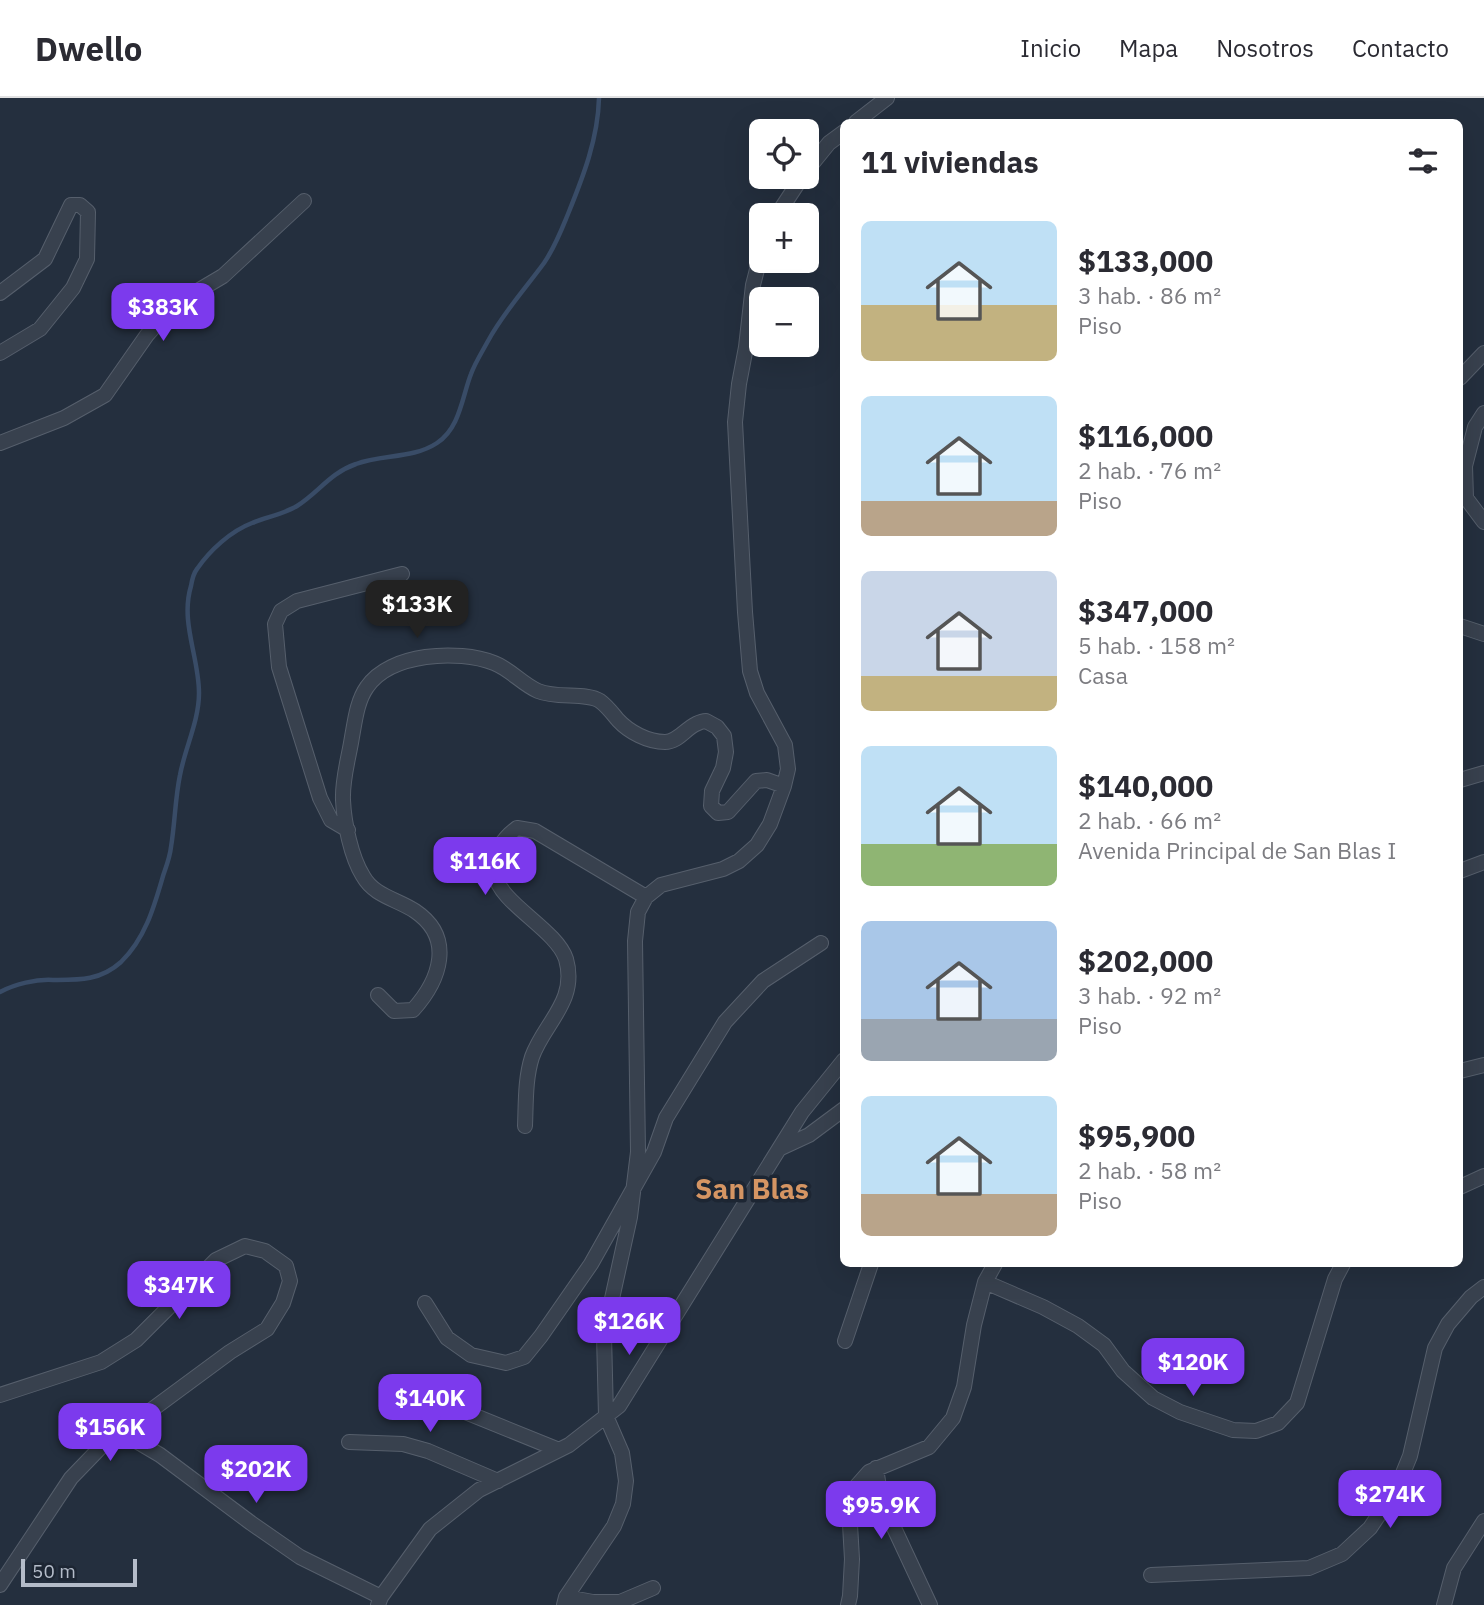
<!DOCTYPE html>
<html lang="es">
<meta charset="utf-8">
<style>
body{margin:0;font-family:"IBM Plex Sans",sans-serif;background:#f7f7f7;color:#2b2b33;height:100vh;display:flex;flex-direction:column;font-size:26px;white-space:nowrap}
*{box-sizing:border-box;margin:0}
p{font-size:23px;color:#7c7c81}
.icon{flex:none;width:38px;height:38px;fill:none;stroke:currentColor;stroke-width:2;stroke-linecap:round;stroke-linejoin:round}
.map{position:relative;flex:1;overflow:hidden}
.drawer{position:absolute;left:840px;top:21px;width:623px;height:1148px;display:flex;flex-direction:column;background:#fff;border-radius:10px;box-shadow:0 7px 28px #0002}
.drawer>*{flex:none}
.tools{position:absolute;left:749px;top:21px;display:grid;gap:14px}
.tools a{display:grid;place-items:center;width:70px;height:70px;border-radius:10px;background:#fff;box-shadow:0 7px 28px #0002;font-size:35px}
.scale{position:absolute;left:21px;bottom:18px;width:116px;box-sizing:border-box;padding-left:7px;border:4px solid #b4bcc9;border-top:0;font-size:19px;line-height:24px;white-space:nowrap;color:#b4bcc9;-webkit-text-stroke:5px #1d2633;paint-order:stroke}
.price{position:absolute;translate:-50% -60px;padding:0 16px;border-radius:14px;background:#7c3aed;color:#fff;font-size:23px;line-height:46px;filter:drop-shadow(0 2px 4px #0008)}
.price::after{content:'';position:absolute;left:50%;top:42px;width:21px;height:16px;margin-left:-10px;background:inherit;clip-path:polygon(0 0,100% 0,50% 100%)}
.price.selected{background:#222;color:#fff}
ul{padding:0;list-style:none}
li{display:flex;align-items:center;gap:21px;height:175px;padding:0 21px}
li span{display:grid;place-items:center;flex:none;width:196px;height:140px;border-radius:10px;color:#555}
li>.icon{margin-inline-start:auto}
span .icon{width:84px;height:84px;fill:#fffc;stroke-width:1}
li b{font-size:30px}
h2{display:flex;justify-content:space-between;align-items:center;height:84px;padding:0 21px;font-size:30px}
header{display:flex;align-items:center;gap:42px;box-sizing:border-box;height:98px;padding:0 35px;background:#fff;border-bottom:2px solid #e1e1e2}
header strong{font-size:33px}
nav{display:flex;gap:38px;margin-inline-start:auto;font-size:24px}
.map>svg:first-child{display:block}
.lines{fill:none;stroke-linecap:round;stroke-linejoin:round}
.stream{stroke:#394c67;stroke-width:4.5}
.minor-casing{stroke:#565f6c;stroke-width:16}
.minor{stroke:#38414e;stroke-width:14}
.labels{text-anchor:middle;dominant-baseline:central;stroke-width:7;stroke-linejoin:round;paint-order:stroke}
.district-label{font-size:28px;font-weight:bold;fill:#d59563;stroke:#1d2633}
</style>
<header>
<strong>Dwello</strong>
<nav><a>Inicio</a><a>Mapa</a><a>Nosotros</a><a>Contacto</a></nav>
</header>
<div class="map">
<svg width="1484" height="1507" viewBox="0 0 1484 1507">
<rect width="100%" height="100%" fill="#242f3e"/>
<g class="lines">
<path class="stream" d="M0,894C15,886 36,881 53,882C78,882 100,883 121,864C145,841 154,809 163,778C166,769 170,759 171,749C175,725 175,701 180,677C185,650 199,623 199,595C199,559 180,524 191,488C192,482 193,476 197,471C210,452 231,433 252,425C267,419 284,416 297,408C319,394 330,375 356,366C382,356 413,361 437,345C460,330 462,299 471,276C475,265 482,254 488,243C503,215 525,191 544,165C555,149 561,133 568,116C583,79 598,41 599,0"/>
<defs>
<path id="minor" d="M856,24L887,0
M807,72L829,45L844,34
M777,117L802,79
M0,195L45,161L71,107H80L88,114L87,161L73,190L40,231L0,255
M1460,280L1484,255
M1484,315L1475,329L1465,368L1466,400L1484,424
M0,345L64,320L105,297L147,237L174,207L223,178L304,103
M1460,528L1484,536
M1460,682L1484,675
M348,732L331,722L320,700L279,569L275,526L281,513L297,503L402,476
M1460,773L1484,764
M378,897L394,913L413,912C440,882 455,840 415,813C397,801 374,798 363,778C351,759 344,724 343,702C342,681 349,659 352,639C355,623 357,603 367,589C390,555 458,551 494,565C510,571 522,586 538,593C557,601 586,594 600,603C607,608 613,616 618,622C629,634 648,644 665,644C678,644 685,631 696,626C698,625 704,623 706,623L717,629L724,638L726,654L723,670L712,693L711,708L718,715L728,714L756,683L767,682L784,688
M1460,973L1484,967
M525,1028C526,1005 525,981 532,959C544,925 578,903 566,861C556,831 499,805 495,776C494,772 495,768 495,765C496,750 505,739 517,730L535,733L646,799
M781,1050L809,1037L844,1011
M1460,1089L1484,1078
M985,1184L1043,1209L1078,1228L1104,1247L1123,1273L1153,1300L1180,1314L1233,1332L1256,1333L1278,1325L1297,1305L1335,1181L1343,1166
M425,1205L447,1240L471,1257L506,1265L524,1259L541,1238L591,1166L654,1054L666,1020L725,924L763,883L821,845
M845,1243L871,1166
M421,1296L559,1352
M0,1297L101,1264L136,1242L216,1162L245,1148L265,1153L286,1168L290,1183L283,1205L267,1231L230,1254L100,1350L71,1380L0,1487
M121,1334L160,1357L251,1425L300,1459L381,1499
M349,1344L403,1346L428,1353L498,1383
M876,1370L881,1402L930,1507
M1151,1477L1309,1470L1342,1456L1370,1430L1397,1390L1410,1358L1435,1250L1448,1226L1471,1199L1484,1189
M566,1499L593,1504H620L653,1490
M378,1507L381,1499L430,1431L479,1392L569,1347L619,1308L802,1014L844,962
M564,1507L566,1499L614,1428L623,1406L626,1383L622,1355L606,1318L604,1237L630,1119L638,1054L635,843L638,814L646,799L661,787L723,771L739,763L757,747L770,726L784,688L788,671L785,647L757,595L750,573L745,514L735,324L739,286L746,249L753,187L761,156
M848,1507L850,1498L852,1461L849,1409L854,1391L869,1374L929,1349L953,1320L964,1289L974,1227L985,1184L995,1166
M1444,1507L1454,1470L1484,1423"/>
</defs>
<use href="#minor" class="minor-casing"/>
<use href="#minor" class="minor"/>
</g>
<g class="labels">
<g class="district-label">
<text x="752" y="1090">San Blas</text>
</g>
</g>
</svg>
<div class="tools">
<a><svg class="icon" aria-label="locate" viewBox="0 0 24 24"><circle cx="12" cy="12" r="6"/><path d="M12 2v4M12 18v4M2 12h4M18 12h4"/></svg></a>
<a>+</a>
<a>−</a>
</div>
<div class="scale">50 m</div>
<b class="price" style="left:163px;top:245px">$383K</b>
<b class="price selected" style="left:417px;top:542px">$133K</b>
<b class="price" style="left:485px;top:799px">$116K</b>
<b class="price" style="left:179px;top:1223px">$347K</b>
<b class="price" style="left:629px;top:1259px">$126K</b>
<b class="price" style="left:1193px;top:1300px">$120K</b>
<b class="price" style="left:430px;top:1336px">$140K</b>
<b class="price" style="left:110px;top:1365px">$156K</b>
<b class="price" style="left:256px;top:1407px">$202K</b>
<b class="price" style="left:1390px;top:1432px">$274K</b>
<b class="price" style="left:881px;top:1443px">$95.9K</b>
<section class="drawer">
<h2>11 viviendas<svg class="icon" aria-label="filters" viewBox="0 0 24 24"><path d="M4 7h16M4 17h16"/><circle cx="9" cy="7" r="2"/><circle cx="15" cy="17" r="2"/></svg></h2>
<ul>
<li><span style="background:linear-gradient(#bfe0f5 60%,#c2b280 0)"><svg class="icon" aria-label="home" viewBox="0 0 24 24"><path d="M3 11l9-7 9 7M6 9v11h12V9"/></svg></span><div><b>$133,000</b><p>3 hab. · 86 m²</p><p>Piso</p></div></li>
<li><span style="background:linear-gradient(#bfe0f5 75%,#b9a48a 0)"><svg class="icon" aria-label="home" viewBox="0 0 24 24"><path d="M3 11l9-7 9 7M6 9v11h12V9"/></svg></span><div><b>$116,000</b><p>2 hab. · 76 m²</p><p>Piso</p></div></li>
<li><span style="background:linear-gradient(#c9d6e8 75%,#c2b280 0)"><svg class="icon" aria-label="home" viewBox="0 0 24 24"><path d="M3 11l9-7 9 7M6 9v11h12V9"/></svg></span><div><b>$347,000</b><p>5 hab. · 158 m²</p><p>Casa</p></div></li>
<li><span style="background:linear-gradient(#bfe0f5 70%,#8fb573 0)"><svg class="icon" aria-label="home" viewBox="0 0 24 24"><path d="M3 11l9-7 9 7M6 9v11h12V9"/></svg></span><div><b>$140,000</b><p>2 hab. · 66 m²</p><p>Avenida Principal de San Blas I</p></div></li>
<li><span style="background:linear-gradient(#a9c7e8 70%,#9aa5b1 0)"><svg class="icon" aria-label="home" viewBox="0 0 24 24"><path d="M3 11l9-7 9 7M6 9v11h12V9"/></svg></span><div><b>$202,000</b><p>3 hab. · 92 m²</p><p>Piso</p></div></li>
<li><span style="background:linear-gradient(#bfe0f5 70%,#b9a48a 0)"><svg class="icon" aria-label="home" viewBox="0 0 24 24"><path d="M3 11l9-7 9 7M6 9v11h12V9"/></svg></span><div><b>$95,900</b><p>2 hab. · 58 m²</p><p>Piso</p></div></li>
</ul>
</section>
</div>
